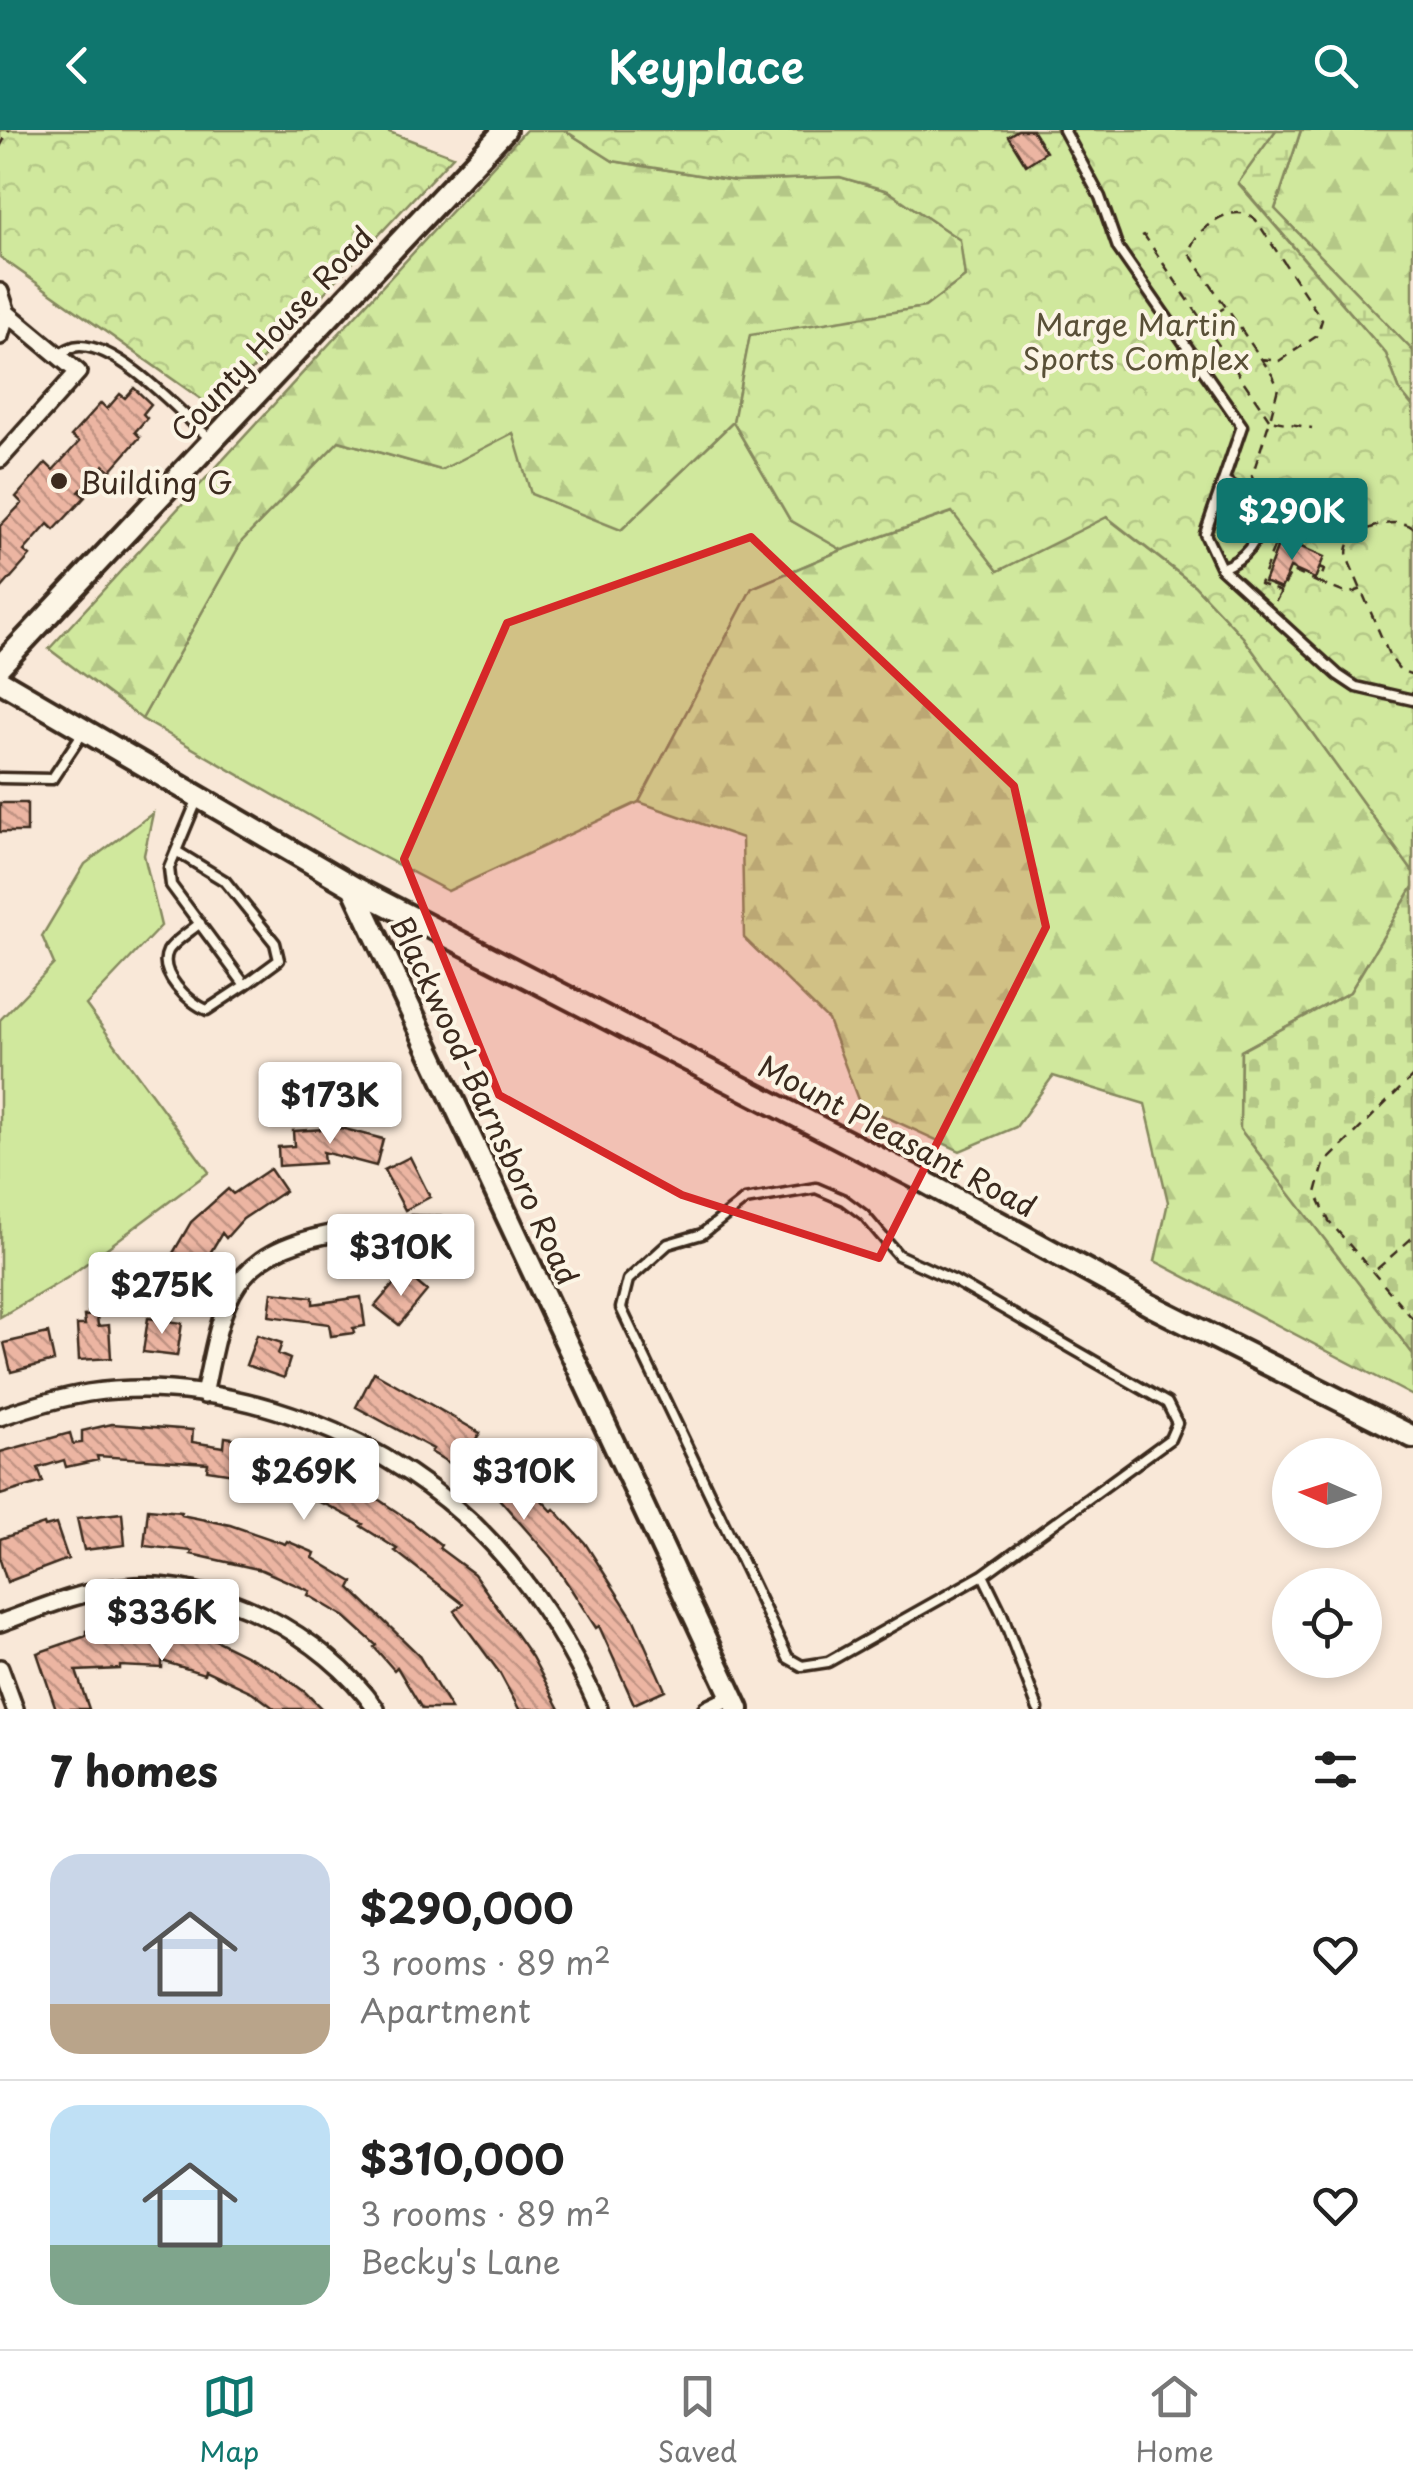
<!DOCTYPE html>
<meta charset="utf-8">
<style>
body{margin:0;font-family:"Playpen Sans",sans-serif;background:#f6f6f6;color:#222;height:100vh;display:flex;flex-direction:column;font-size:38px;white-space:nowrap}
*{box-sizing:border-box;margin:0}
p{font-size:32px;color:#767676}
.icon{flex:none;width:55px;height:55px;fill:none;stroke:currentColor;stroke-width:2;stroke-linecap:round;stroke-linejoin:round}
.map{position:relative;height:1579px;overflow:hidden}
.sheet{display:flex;flex-direction:column;background:#fff;flex:1}
.sheet>*{flex:none}
.needle{width:65px;rotate:273deg}
.fabs{position:absolute;left:1272px;top:1308px;display:grid;gap:20px}
.fabs a{display:grid;place-items:center;width:110px;height:110px;border-radius:50%;background:#fff;box-shadow:0 5px 15px #0003;font-size:50px}
.price{position:absolute;translate:-50% -85px;padding:0 22px;border-radius:10px;background:#fff;color:#222;font-size:32px;line-height:65px;filter:drop-shadow(0 2px 5px #0008)}
.price::after{content:'';position:absolute;left:50%;top:60px;width:30px;height:22px;margin-left:-15px;background:inherit;clip-path:polygon(0 0,100% 0,50% 100%)}
.price.current{background:#0f766e;color:#fff}
ul{padding:0;list-style:none}
li{display:flex;align-items:center;gap:30px;height:250px;padding:0 50px}
li+li{border-top:2px solid #e0e0e0}
li span{display:grid;place-items:center;flex:none;width:280px;height:200px;border-radius:30px;color:#555}
li>.icon{margin-inline-start:auto}
span .icon{width:120px;height:120px;fill:#fffc;stroke-width:1}
li b{font-size:42px}
h2{display:flex;justify-content:space-between;align-items:center;height:120px;padding:0 50px;font-size:42px}
header{display:flex;justify-content:space-between;align-items:center;height:130px;padding:0 50px;background:#0f766e;color:#fff;font-size:45px;font-weight:600}
.menu{display:flex;justify-content:space-around;align-items:center;height:140px;border-top:2px solid #e0e0e0;background:#fff;font-size:28px;color:#767676}
.menu a{display:grid;justify-items:center;gap:5px}
.menu .current{color:#0f766e}
.map>svg:first-child{display:block}
.grass{fill:#d0e89d;stroke:#86895e;stroke-width:2.5}
.forest{fill:url(#forest-firs);stroke:#86895e;stroke-width:2.5}
.wetland{fill:url(#wetland-marsh);stroke:#86895e;stroke-width:2.5}
.cemetery{fill:url(#cemetery-stones);stroke:#86895e;stroke-width:2.5}
.park{fill:url(#park-crowns);stroke:#86895e;stroke-width:2.5}
.building{fill:url(#building-back-hatch);stroke:#3b2a1e;stroke-width:2.5}
.lines{fill:none;stroke-linecap:round;stroke-linejoin:round}
.lane-casing{stroke:#3b2a1e;stroke-width:15}
.street-casing{stroke:#3b2a1e;stroke-width:22}
.secondary-casing{stroke:#3b2a1e;stroke-width:28}
.path{stroke:#3b2a1e;stroke-width:2.5;stroke-dasharray:10 8;stroke-linecap:butt}
.lane{stroke:#fcf5e5;stroke-width:8}
.street{stroke:#fcf5e5;stroke-width:15}
.secondary{stroke:#fcf5e5;stroke-width:20}
.marked{fill:#d62828;fill-opacity:0.2;stroke:#d62828;stroke-width:8;stroke-linejoin:round}
.poi-dot{fill:#3b2a1e;stroke:#fcf5e5;stroke-width:4}
.labels{text-anchor:middle;dominant-baseline:central;stroke-width:8;stroke-linejoin:round;paint-order:stroke}
.park-label{font-size:30px;fill:#595037;stroke:#fcf5e5}
.street-label{font-size:30px;fill:#3b2a1e;stroke:#fcf5e5}
.poi-label{font-size:30px;fill:#3b2a1e;stroke:#fcf5e5;text-anchor:start}
</style>
<header><svg class="icon" aria-label="back" viewBox="0 0 24 24"><path d="M15 5l-7 7 7 7"/></svg>Keyplace<svg class="icon" aria-label="search" viewBox="0 0 24 24"><circle cx="10" cy="10" r="6"/><path d="M15 15l6 6"/></svg></header>
<div class="map">
<svg width="1413" height="1579" viewBox="0 0 1413 1579">
<defs>
<pattern id="forest-firs" width="22" height="20" patternUnits="userSpaceOnUse" patternTransform="scale(2.5)"><rect width="22" height="20" fill="#d0e89d"/><path d="M5 1l3.5 6h-7zM16 11l3.5 6h-7z" fill="#b4c787"/></pattern>
<pattern id="wetland-marsh" width="20" height="14" patternUnits="userSpaceOnUse" patternTransform="scale(2.5)"><rect width="20" height="14" fill="#d0e89d"/><path d="M1 5h8M5 5V1M11 12h8M15 12V8" fill="none" stroke="#b4c787"/></pattern>
<pattern id="cemetery-stones" width="16" height="16" patternUnits="userSpaceOnUse" patternTransform="scale(2.5)"><rect width="16" height="16" fill="#d0e89d"/><path d="M2 7V4a2 2 0 0 1 4 0v3zM10 15v-3a2 2 0 0 1 4 0v3z" fill="#b4c787"/></pattern>
<pattern id="park-crowns" width="20" height="18" patternUnits="userSpaceOnUse" patternTransform="scale(2.5)"><rect width="20" height="18" fill="#d0e89d"/><path d="M2 6a3 3 0 1 1 6 0M12 15a3 3 0 1 1 6 0" fill="none" stroke="#b4c787"/></pattern>
<pattern id="building-back-hatch" width="6" height="6" patternUnits="userSpaceOnUse" patternTransform="scale(2.5)"><rect width="6" height="6" fill="#ecb5a2"/><path d="M-1 5l2 2M0 0l6 6M5-1l2 2" fill="none" stroke="#c09383"/></pattern>
</defs>
<rect width="100%" height="100%" fill="#f9e8d8"/>
<filter id="ink" filterUnits="userSpaceOnUse"><feTurbulence type="fractalNoise" baseFrequency=".01" numOctaves="2"/><feDisplacementMap in="SourceGraphic" scale="20" xChannelSelector="R" yChannelSelector="G"/><feConvolveMatrix kernelMatrix="1 2 1 2 8 2 1 2 1" color-interpolation-filters="sRGB"/></filter>
<g filter="url(#ink)">
<path class="grass" d="M733,292L790,390L842,420L752,458L639,672L448,761L355,712L142,589L242,411L339,311L441,340L513,302L621,400Z
M153,683L144,725L161,796L86,875L209,1042L67,1148L0,1187V890L54,834L42,806L85,734Z"/>
<path class="forest" d="M526,0H564L613,31L735,51L840,47L888,61L961,110L965,147L925,177L750,206L733,292L621,400L531,364L513,303L441,340L339,311L242,411L142,589L49,519Z
M1301,0H1413V221L1275,79Z
M953,382L998,441L1106,387L1194,455L1243,507L1413,742V757L1350,862L1241,921L1240,999L1413,1224V1266L1155,1131L1168,1072L1145,974L1053,946L1016,997L960,1021L860,975L828,890L744,808L742,708L639,672L752,458L842,420Z"/>
<path class="wetland" d="M1276,0H1301L1275,79L1413,221V277L1400,261L1386,224L1238,52Z"/>
<path class="cemetery" d="M1413,757V1224L1240,999L1241,921L1350,862Z"/>
<path class="park" d="M0,0H384L453,26L215,279L0,127Z
M564,0H1276L1238,53L1386,224L1400,261L1413,277V742L1243,507L1194,455L1107,387L998,441L952,382L842,420L790,390L733,292L750,205L925,177L965,147L960,110L888,61L840,47L735,51L613,31Z"/>
<path class="building" d="M1018,0H1032L1046,22L1026,35L1008,6Z
M134,258L151,274L143,284L147,288L135,302L140,307L110,341L104,335L79,362L85,367L54,400L48,394L24,421L30,426L0,460V396L22,373L16,367L46,333L53,340L79,312L71,306L101,273L107,279L120,264L125,268Z
M1281,408L1324,427L1315,449L1290,438L1281,459L1264,452Z
M0,673H27V702H0Z
M341,998L383,1009L376,1036L323,1022L324,1033L279,1036L278,1017L294,1016L293,1001Z
M410,1027L430,1067L405,1080L384,1040Z
M270,1039L285,1061L243,1089L226,1108L222,1103L203,1135L201,1133L179,1179L147,1164L160,1134L165,1137L191,1092L228,1059L233,1064Z
M411,1085L441,1086L439,1129L409,1128Z
M404,1142L427,1161L399,1195L375,1176Z
M272,1162L313,1167V1174L361,1167L365,1196L353,1198L354,1203L331,1206L329,1194L269,1186Z
M97,1185L98,1196L109,1195L111,1228L79,1230L77,1195H85L84,1186Z
M148,1188L182,1193L177,1226L143,1222Z
M48,1203L54,1231L11,1242L4,1213Z
M257,1205L282,1213L278,1224L290,1229L284,1248L246,1235Z
M374,1242L480,1303L476,1309L521,1348L552,1381L554,1379L585,1413L634,1490L665,1560L634,1574L599,1496L596,1498L551,1428L492,1361L460,1334L458,1338L431,1322L433,1319L356,1277Z
M112,1294L193,1300L192,1312L224,1317L225,1307L253,1311L324,1338L366,1361L412,1392L441,1415L439,1418L474,1444L532,1527L560,1579H519L499,1542L454,1481L463,1474L395,1421L397,1419L361,1396L363,1394L327,1375L241,1345L207,1340L208,1333L97,1326L98,1330L66,1337L64,1330L38,1338L43,1352L0,1365V1322L70,1303L73,1314L82,1313V1301Z
M148,1379L181,1382V1385L230,1395L285,1414L287,1411L315,1423L313,1428L353,1452L350,1458L418,1524L451,1579H422L397,1537L394,1540L374,1517L376,1515L345,1487L308,1465L310,1461L262,1440L191,1424L192,1421L144,1416Z
M122,1383L125,1415L84,1420L77,1388Z
M44,1394L45,1397L56,1394L68,1429L7,1452L0,1430V1409Z
M133,1495L173,1497L215,1510L275,1540L305,1562L322,1579H275L252,1562L205,1540L204,1544L162,1531V1538L120,1536V1539L76,1541L89,1579H56L37,1523L86,1506V1501L133,1498Z"/>
<g class="lines">
<defs>
<path id="lane" d="M1064,0L1100,67L1118,118L1242,296L1205,404L1221,438L1338,545L1356,557L1413,570
M58,226C65,221 71,216 80,216C121,216 179,281 209,308
M1221,438C1245,430 1259,411 1262,386L1248,366L1225,351
M0,648L52,649L84,601
M176,721L225,751L275,813L279,830L245,855L171,755L169,738L198,668
M200,793C191,801 174,811 168,821C157,843 189,873 207,880L245,855
M816,1058L844,1070L864,1085L898,1125L955,1151L1167,1273L1177,1293L1170,1309L983,1445L828,1532L802,1536L788,1528L621,1178L628,1150L668,1114L702,1104L745,1070Z
M983,1445L1002,1484L1038,1579"/>
<path id="street" d="M0,162L7,183L0,206
M0,329L78,242L7,183
M204,1265C223,1172 227,1125 330,1104
M0,1287C29,1277 58,1268 88,1263C232,1242 395,1308 493,1414C538,1463 572,1518 599,1579
M0,1493C41,1478 81,1461 124,1457C216,1447 324,1505 376,1579
M0,1538L15,1579
M707,1579L732,1567"/>
<path id="secondary" d="M0,536L505,0
M0,551L353,757L923,1051L1150,1175L1413,1307
M353,757L738,1579"/>
</defs>
<use href="#lane" class="lane-casing"/>
<use href="#street" class="street-casing"/>
<use href="#secondary" class="secondary-casing"/>
<path class="path" d="M0,17L9,0
M1142,106L1144,105L1269,289
M1205,190L1224,178
M1261,229L1279,231L1317,206L1322,190L1256,90C1234,69 1194,99 1189,123L1273,246L1278,258L1270,290
M1254,355L1252,346L1270,290L1312,298
M1274,397L1271,413L1277,417
M1413,398C1398,385 1353,399 1348,417C1346,423 1348,429 1350,434L1390,527L1400,540L1413,545
M1274,417L1260,454L1281,462
M1319,438L1324,440L1319,453L1348,464L1365,458
M1276,471L1292,441L1319,453
M1413,946L1324,1034L1316,1063L1329,1091L1413,1189
M1377,1139L1413,1107"/>
<use href="#lane" class="lane"/>
<use href="#street" class="street"/>
<use href="#secondary" class="secondary"/>
</g>
</g>
<path class="marked" d="M751,407L1014,656L1046,797L879,1128L682,1065L499,965L404,729L507,493Z"/>
<circle class="poi-dot" cx="59" cy="351" r="10"/>
<g class="labels">
<g class="park-label">
<text x="1136" y="193">Marge Martin<tspan x="1136" dy="34">Sports Complex</tspan></text>
</g>
<g class="street-label">
<text transform="translate(271 203) rotate(-47)">County House Road</text>
<text transform="translate(486 970) rotate(65)">Blackwood-Barnsboro Road</text>
<text transform="translate(898 1005) rotate(28)">Mount Pleasant Road</text>
</g>
<g class="poi-label">
<text x="79" y="351">Building G</text>
</g>
</g>
</svg>
<div class="fabs">
<a><svg class="needle" viewBox="-14 -14 28 28"><path d="M0-13l5 13h-10z" fill="#e53935"/><path d="M0 13l5-13h-10z" fill="#767676"/></svg></a>
<a><svg class="icon" aria-label="locate" viewBox="0 0 24 24"><circle cx="12" cy="12" r="6"/><path d="M12 2v4M12 18v4M2 12h4M18 12h4"/></svg></a>
</div>
<b class="price current" style="left:1292px;top:433px">$290K</b>
<b class="price" style="left:330px;top:1017px">$173K</b>
<b class="price" style="left:401px;top:1169px">$310K</b>
<b class="price" style="left:162px;top:1207px">$275K</b>
<b class="price" style="left:304px;top:1393px">$269K</b>
<b class="price" style="left:524px;top:1393px">$310K</b>
<b class="price" style="left:162px;top:1534px">$336K</b>
</div>
<section class="sheet">
<h2>7 homes<svg class="icon" aria-label="filters" viewBox="0 0 24 24"><path d="M4 7h16M4 17h16"/><circle cx="9" cy="7" r="2"/><circle cx="15" cy="17" r="2"/></svg></h2>
<ul>
<li><span style="background:linear-gradient(#c9d6e8 75%,#b9a48a 0)"><svg class="icon" aria-label="home" viewBox="0 0 24 24"><path d="M3 11l9-7 9 7M6 9v11h12V9"/></svg></span><div><b>$290,000</b><p>3 rooms · 89 m²</p><p>Apartment</p></div><svg class="icon" aria-label="heart" viewBox="0 0 24 24"><path d="M12 20l-8-8c-3-5 5-10 8-4 3-6 11-1 8 4z"/></svg></li>
<li><span style="background:linear-gradient(#bfe0f5 70%,#7fa58c 0)"><svg class="icon" aria-label="home" viewBox="0 0 24 24"><path d="M3 11l9-7 9 7M6 9v11h12V9"/></svg></span><div><b>$310,000</b><p>3 rooms · 89 m²</p><p>Becky's Lane</p></div><svg class="icon" aria-label="heart" viewBox="0 0 24 24"><path d="M12 20l-8-8c-3-5 5-10 8-4 3-6 11-1 8 4z"/></svg></li>
</ul>
</section>
<nav class="menu">
<a class="current"><svg class="icon" aria-label="map" viewBox="0 0 24 24"><path d="M3 6l6-2 6 2 6-2v14l-6 2-6-2-6 2zM9 4v14M15 6v14"/></svg>Map</a>
<a><svg class="icon" aria-label="saved" viewBox="0 0 24 24"><path d="M7 4h10v16l-5-4-5 4z"/></svg>Saved</a>
<a><svg class="icon" aria-label="home" viewBox="0 0 24 24"><path d="M3 11l9-7 9 7M6 9v11h12V9"/></svg>Home</a>
</nav>
